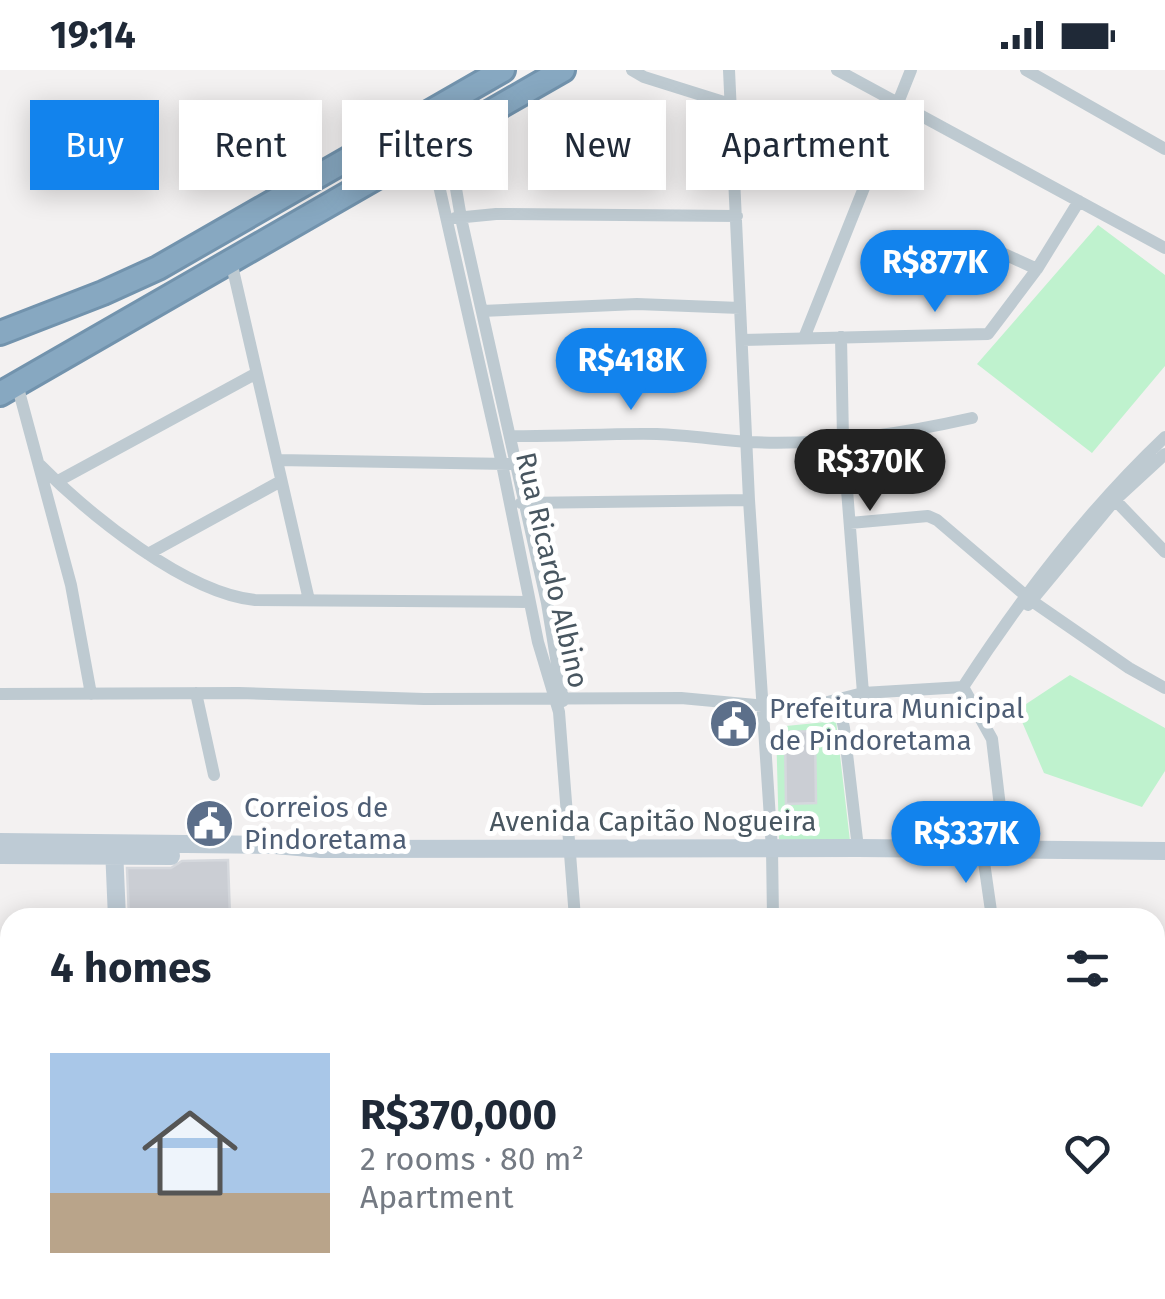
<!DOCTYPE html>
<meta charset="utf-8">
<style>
body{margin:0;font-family:"Fira Sans",sans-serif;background:#f2f2f3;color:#1f2937;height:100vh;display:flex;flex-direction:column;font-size:38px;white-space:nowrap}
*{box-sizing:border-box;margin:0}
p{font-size:32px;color:#747a83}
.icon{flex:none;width:55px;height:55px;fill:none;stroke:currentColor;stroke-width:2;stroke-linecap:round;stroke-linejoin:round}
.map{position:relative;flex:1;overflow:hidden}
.drawer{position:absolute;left:0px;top:838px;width:1165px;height:392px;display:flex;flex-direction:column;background:#fff;border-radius:30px 30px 0 0;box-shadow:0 5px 25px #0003}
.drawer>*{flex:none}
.guide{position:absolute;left:30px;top:30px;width:1105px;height:90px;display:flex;gap:20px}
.price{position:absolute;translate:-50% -85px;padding:0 22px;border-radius:35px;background:#1283ed;color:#fff;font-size:32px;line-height:65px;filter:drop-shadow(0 2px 5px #0008)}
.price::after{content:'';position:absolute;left:50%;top:60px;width:30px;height:22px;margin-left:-15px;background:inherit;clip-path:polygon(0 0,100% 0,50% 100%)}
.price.on{background:#222;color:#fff}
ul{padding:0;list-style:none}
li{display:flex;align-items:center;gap:30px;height:250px;padding:0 50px}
li span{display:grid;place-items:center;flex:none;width:280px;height:200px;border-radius:0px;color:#555}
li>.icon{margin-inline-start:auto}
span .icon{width:120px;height:120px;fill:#fffc;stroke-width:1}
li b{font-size:42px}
h2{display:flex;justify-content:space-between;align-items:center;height:120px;padding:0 50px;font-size:42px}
.tag{padding:0 35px;border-radius:0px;background:#fff;box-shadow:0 5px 25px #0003;font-size:35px;line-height:90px}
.tag.on{background:#1283ed;color:#fff}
.status{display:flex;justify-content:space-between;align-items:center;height:70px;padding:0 50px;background:#fff;direction:ltr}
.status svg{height:28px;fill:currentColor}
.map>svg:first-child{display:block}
.green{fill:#bff2ce}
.building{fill:#cbced4;stroke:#d5d8dd;stroke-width:2.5}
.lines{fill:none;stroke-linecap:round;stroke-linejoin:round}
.highway-casing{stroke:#7293ad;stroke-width:28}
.street{stroke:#becad1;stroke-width:12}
.secondary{stroke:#becbd5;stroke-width:18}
.highway{stroke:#87a8c1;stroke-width:22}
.labels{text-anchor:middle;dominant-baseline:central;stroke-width:10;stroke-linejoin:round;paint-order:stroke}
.street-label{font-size:28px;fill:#485660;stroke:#fff}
.service-label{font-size:28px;fill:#4e5e75;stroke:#fff;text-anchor:start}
</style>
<div class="status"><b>19:14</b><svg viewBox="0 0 49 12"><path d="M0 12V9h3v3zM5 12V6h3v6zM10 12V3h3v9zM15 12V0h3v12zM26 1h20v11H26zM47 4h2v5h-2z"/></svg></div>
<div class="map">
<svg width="1165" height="1229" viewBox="0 0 1165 1229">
<rect width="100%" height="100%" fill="#f3f1f1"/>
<path class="green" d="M1098,155L1165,205V296L1092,383L977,294Z
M1070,605L1165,658V701L1142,737L1044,703L1017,640Z
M836,651L850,771L779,769L776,657Z"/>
<path class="building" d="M717,641L751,644L752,668H718Z
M815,661L816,733L786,734L785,662Z
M215,735L222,762H201L196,739Z
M228,790L230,848H129L127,798H171L182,791Z"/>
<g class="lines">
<defs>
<path id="highway" d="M0,263L103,223L158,198L503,0
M0,324L563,0"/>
</defs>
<use href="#highway" class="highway-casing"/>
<path class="street" d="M632,0L644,7L730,34
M729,0L749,430L772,779L773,848
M837,0L1165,178
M1026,0L1165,79
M732,64L800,92
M447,66L461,148L547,533L563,631
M430,76L502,394L538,572L559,642L575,848
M455,148L496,144L737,146
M965,166L1037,199
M231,191L309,530
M482,241L637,234L740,238
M841,267L843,369L863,623
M804,268L911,0
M742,270L988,264L1037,199L1079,131
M17,314L71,515L91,624
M510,366C559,367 608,363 657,364C688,365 719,370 749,372C823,376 901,364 972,348
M277,390L509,394
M40,395C89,444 185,523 255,530L529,532
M58,411L255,304
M1115,430L1165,482
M521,433L749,430
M850,453L928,446L937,450L1032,531L1129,598L1165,618
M148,484L281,411
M1028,535L1115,430L1165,384
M963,617C1022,526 1086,442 1165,367
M196,623L214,705
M0,624L239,623L424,629L681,628L800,639L863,623L963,617L992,669L1005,779
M838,631L844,658L858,778
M982,778L992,848
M1155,906L1165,905
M0,920H10
M0,1032H10
M1155,1045L1165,1044
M0,1168H10
M693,1220L696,1229
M871,1220L874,1229
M1102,1220L1104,1229
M328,1229L338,1220
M481,1229L497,1220
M628,1229L650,1220"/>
<path class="secondary" d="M0,772L275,775L321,779L858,778L1165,781
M114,778L117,848
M0,785L171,786
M128,1229V1220"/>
<use href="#highway" class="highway"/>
</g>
<defs>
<symbol id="civic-disc" viewBox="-11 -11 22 22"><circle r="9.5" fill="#5c6f8a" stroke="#fff"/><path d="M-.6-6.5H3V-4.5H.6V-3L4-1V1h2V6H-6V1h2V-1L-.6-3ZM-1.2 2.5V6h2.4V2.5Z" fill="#fff"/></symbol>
</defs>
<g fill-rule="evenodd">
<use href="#civic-disc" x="706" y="626" width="55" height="55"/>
<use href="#civic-disc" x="182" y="726" width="55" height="55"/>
</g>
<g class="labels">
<g class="street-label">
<text transform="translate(552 500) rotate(77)">Rua Ricardo Albino</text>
<text x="653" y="751">Avenida Capitão Nogueira</text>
</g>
<g class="service-label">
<text x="769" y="638">Prefeitura Municipal<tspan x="769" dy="32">de Pindoretama</tspan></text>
<text x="244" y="737">Correios de<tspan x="244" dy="32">Pindoretama</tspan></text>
</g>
</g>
</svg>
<b class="price" style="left:935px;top:245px">R$877K</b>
<b class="price" style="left:631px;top:343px">R$418K</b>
<b class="price on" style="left:870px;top:444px">R$370K</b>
<b class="price" style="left:966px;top:816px">R$337K</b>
<div class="guide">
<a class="tag on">Buy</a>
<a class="tag">Rent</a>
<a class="tag">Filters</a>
<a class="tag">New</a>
<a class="tag">Apartment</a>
</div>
<section class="drawer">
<h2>4 homes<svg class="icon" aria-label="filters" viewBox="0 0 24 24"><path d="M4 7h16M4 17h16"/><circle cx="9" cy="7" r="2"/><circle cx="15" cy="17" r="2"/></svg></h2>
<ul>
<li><span style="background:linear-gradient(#a9c7e8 70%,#b9a48a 0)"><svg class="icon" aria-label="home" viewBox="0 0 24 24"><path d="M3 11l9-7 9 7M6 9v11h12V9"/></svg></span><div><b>R$370,000</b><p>2 rooms · 80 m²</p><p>Apartment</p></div><svg class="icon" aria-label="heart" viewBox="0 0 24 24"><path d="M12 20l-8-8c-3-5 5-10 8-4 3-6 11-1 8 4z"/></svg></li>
</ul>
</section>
</div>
